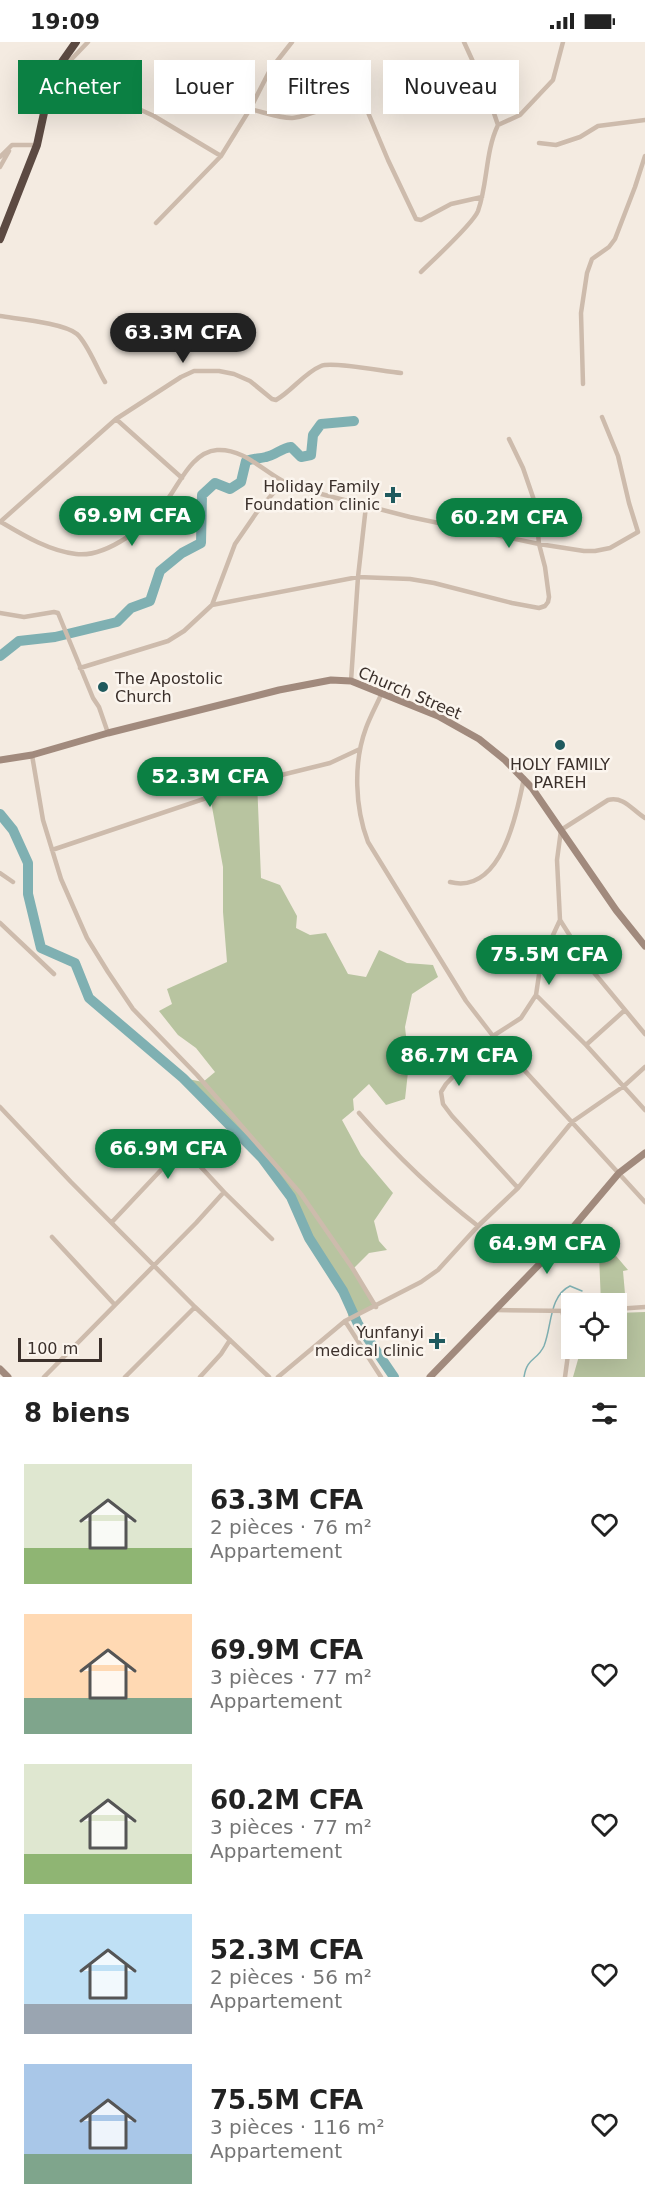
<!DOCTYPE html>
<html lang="fr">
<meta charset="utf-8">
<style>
body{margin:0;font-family:"DejaVu Sans",sans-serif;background:#f6f6f6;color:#222;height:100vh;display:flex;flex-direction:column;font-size:22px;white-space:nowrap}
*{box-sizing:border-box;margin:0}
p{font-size:20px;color:#767676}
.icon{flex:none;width:33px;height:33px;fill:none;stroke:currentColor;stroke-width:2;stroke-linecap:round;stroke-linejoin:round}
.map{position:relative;height:1335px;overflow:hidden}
.panel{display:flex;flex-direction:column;background:#fff;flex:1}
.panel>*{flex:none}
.hud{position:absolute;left:18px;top:18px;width:609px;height:54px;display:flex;gap:12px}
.fabs{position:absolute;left:561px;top:1251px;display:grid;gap:12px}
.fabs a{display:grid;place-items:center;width:66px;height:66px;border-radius:0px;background:#fff;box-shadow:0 6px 24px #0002;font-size:30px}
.scale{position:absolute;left:18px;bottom:15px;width:84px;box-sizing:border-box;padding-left:6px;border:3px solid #3b302b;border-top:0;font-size:16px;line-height:21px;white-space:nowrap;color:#3b302b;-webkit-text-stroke:4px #fbf5ee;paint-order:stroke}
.price{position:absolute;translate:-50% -51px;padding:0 14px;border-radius:21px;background:#0b8043;color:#fff;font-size:20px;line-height:39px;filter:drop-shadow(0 2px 3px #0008)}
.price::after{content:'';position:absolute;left:50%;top:36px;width:18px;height:14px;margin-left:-9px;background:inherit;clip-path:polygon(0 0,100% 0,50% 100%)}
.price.current{background:#222;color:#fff}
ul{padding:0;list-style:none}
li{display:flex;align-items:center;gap:18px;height:150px;padding:0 24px}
li span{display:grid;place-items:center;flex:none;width:168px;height:120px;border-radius:0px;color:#555}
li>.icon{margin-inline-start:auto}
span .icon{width:72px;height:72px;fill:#fffc;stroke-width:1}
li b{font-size:26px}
h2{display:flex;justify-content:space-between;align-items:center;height:72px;padding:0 24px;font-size:26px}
.chip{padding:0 21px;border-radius:0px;background:#fff;box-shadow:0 6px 24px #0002;font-size:21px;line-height:54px}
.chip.current{background:#0b8043;color:#fff}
.status{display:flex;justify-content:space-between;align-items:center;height:42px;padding:0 30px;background:#fff;direction:ltr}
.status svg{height:16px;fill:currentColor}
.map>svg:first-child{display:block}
.green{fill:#b8c4a0}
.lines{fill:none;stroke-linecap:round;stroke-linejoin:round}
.stream{stroke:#7fb0b2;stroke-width:1.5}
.river{stroke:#7fb0b2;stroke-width:10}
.street{stroke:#cdbbac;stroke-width:4.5}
.secondary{stroke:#a18a7d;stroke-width:7}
.highway{stroke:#5c4a42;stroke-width:8}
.poi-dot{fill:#1f5a5e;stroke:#fbf5ee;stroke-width:2}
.labels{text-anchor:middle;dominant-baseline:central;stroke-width:5;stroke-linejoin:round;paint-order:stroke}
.poi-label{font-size:16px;fill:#3b302b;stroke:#fbf5ee;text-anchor:end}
.street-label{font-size:16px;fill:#3b302b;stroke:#fbf5ee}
</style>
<div class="status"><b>19:09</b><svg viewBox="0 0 49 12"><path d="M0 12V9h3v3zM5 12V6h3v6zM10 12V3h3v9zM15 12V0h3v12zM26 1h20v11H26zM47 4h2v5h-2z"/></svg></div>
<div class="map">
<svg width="645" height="1335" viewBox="0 0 645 1335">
<rect width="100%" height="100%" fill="#f4ebe1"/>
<path class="green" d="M257,739L261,836L280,843L297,874L296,886L310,893L326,891L348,932L366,935L379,908L407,921L433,923L438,935L412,952L405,985L409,1021L405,1057L386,1063L369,1042L353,1057L354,1068L342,1078L361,1113L393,1151L374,1179L379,1199L387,1208L369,1211L353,1227L376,1265L349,1277L343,1249L309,1196L291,1155L262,1116L183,1036L203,1040L215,1030L196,1006L178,993L159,969L172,962L167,947L227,920L223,870V825L210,754Z
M611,1208L628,1228L623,1229L626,1263L601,1261L599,1213Z
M645,1270V1335H573L581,1307L616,1306L617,1271Z"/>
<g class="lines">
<path class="stream" d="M524,1335C527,1315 537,1319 544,1304C552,1284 549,1254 570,1244L582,1249"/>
<path class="river" d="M0,614L19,599L55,595L117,580L131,566L150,559L160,529L182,511L201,501L202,453L215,441L230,447L241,440L246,419C254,416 258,417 266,415C275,413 282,406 291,405L301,415L311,413L313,393L321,382L354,379
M0,772L13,788L28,821V852L41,906L75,921L89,956L183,1036L262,1116L291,1155L309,1196L343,1249L358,1282L394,1335"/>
<path class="street" d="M292,0L270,28L250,67C263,70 279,76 292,76C312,75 350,51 364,61L388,118L416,177L421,178L451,162L482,155
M66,24L80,40L154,74L221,114
M64,25L88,0
M498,83L520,73L553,38L563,0
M539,101L556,103L580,95L598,84L645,78
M0,115L12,103H37
M0,125L9,109
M156,181L221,114L250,67
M421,230C433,218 473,182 478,169C488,141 485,110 498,83L486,48L464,0
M0,274C18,277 64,281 77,292C88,302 97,327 105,340
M583,342L581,271L587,231L592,217L609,205L615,197L635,145L645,114
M116,377L182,436
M0,480L116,377L181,335L194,329H219L234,332L250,339L272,357L276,358C292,349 304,331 321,324C332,319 386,330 401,331
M1,480C23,493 49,509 76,512C107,516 150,482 167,458C180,441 192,410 217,408C248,406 270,438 298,446L410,475L539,502L584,509H595L610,506L638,490L629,461L618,414L602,375
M212,563L235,502L257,470L282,441
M0,571L24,575L54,570L58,571L93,656L99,665L108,691
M80,626L168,599L184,589L212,563L358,535L410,537L434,541L512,561L539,566L545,564L548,560L549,555L545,525L539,502L535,461L523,426L509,397
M351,639L358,535L366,464
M381,653C376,664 370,675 366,686C353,721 355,766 368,800L466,959L493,994L645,1160
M32,713L43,778L61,837L87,896L108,930L133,967L197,1033L301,1152L353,1227L376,1265
M645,776C632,768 624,754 608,758L561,788L557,818L560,878L541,919L536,953L586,1003L645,1068
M52,808L257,739L330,721L360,707
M0,831L13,840
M450,840C501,853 517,772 524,736
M560,878L591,927L645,992
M0,881L54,932
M586,1003L625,968
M0,1065L71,1140L195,1265L269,1335
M359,1071C395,1112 434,1150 478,1184
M518,1146L452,1074L443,1062L441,1050L446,1042L493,994L521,976L536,953
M112,1180L177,1111L187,1110L224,1150
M52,1195L115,1263
M616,1267L645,1265
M495,1268L572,1269
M562,1269L570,1298L565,1335
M345,1279L381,1335
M44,1335L196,1181L224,1150L272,1197
M125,1335L195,1265
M200,1335L221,1312L230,1298
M278,1335L345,1279L421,1240L438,1228L478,1184L518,1146L572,1080L624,1044L645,1025"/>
<path class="secondary" d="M0,718L32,713L108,691L279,648L331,638L351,639L438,674L479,697L505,718L532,746L616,868L645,904
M0,1327L8,1335
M430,1335L559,1202L619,1131L645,1111"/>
<path class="highway" d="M0,197L37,103L52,34L76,0"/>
</g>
<g class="poi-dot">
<path d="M390 444h6v6h6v6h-6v6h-6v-6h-6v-6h6z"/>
<circle cx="103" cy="645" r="6"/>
<circle cx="560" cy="703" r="6"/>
<path d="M434 1290h6v6h6v6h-6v6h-6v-6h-6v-6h6z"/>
</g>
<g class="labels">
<g class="poi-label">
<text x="380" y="444">Holiday Family<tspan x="380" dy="18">Foundation clinic</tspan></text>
<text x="115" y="636" text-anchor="start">The Apostolic<tspan x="115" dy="18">Church</tspan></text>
<text x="560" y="722" text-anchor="middle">HOLY FAMILY<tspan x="560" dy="18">PAREH</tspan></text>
<text x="424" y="1290">Yunfanyi<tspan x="424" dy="18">medical clinic</tspan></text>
</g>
<g class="street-label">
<text transform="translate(410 651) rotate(23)">Church Street</text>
</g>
</g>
</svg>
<div class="fabs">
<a><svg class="icon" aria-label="locate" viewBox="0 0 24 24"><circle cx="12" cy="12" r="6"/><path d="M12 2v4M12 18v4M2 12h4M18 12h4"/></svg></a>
</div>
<div class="scale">100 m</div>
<b class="price current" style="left:183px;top:322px">63.3M CFA</b>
<b class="price" style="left:132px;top:505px">69.9M CFA</b>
<b class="price" style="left:509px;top:507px">60.2M CFA</b>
<b class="price" style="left:210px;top:766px">52.3M CFA</b>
<b class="price" style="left:549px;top:944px">75.5M CFA</b>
<b class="price" style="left:459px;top:1045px">86.7M CFA</b>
<b class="price" style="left:168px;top:1138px">66.9M CFA</b>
<b class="price" style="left:547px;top:1233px">64.9M CFA</b>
<div class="hud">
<a class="chip current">Acheter</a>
<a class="chip">Louer</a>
<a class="chip">Filtres</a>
<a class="chip">Nouveau</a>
</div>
</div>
<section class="panel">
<h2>8 biens<svg class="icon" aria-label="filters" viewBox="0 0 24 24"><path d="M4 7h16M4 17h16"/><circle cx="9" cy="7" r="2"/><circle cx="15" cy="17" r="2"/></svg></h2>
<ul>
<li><span style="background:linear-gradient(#dfe7d0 70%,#8fb573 0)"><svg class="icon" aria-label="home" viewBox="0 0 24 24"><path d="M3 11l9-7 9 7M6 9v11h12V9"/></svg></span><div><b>63.3M CFA</b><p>2 pièces · 76 m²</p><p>Appartement</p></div><svg class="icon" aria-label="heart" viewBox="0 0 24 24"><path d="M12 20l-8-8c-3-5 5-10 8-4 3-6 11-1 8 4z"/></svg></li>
<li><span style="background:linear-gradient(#ffd9b3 70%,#7fa58c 0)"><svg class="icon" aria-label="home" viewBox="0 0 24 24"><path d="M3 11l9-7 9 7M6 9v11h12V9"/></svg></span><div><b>69.9M CFA</b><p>3 pièces · 77 m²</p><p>Appartement</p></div><svg class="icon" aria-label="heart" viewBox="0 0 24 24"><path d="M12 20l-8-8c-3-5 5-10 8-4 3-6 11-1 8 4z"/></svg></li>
<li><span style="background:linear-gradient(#dfe7d0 75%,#8fb573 0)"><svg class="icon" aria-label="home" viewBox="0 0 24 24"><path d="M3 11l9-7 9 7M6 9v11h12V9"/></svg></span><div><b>60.2M CFA</b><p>3 pièces · 77 m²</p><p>Appartement</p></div><svg class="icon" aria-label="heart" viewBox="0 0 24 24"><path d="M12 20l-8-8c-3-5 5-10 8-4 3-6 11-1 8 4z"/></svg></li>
<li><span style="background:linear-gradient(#bfe0f5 75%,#9aa5b1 0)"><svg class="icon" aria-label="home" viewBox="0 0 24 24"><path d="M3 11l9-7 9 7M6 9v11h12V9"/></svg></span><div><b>52.3M CFA</b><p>2 pièces · 56 m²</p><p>Appartement</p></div><svg class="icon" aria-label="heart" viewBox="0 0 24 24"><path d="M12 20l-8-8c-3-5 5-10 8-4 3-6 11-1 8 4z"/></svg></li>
<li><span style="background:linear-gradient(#a9c7e8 75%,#7fa58c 0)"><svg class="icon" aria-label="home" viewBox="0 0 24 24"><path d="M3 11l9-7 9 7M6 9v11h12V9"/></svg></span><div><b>75.5M CFA</b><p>3 pièces · 116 m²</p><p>Appartement</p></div><svg class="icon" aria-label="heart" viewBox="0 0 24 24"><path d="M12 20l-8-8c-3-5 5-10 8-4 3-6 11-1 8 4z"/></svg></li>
</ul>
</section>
